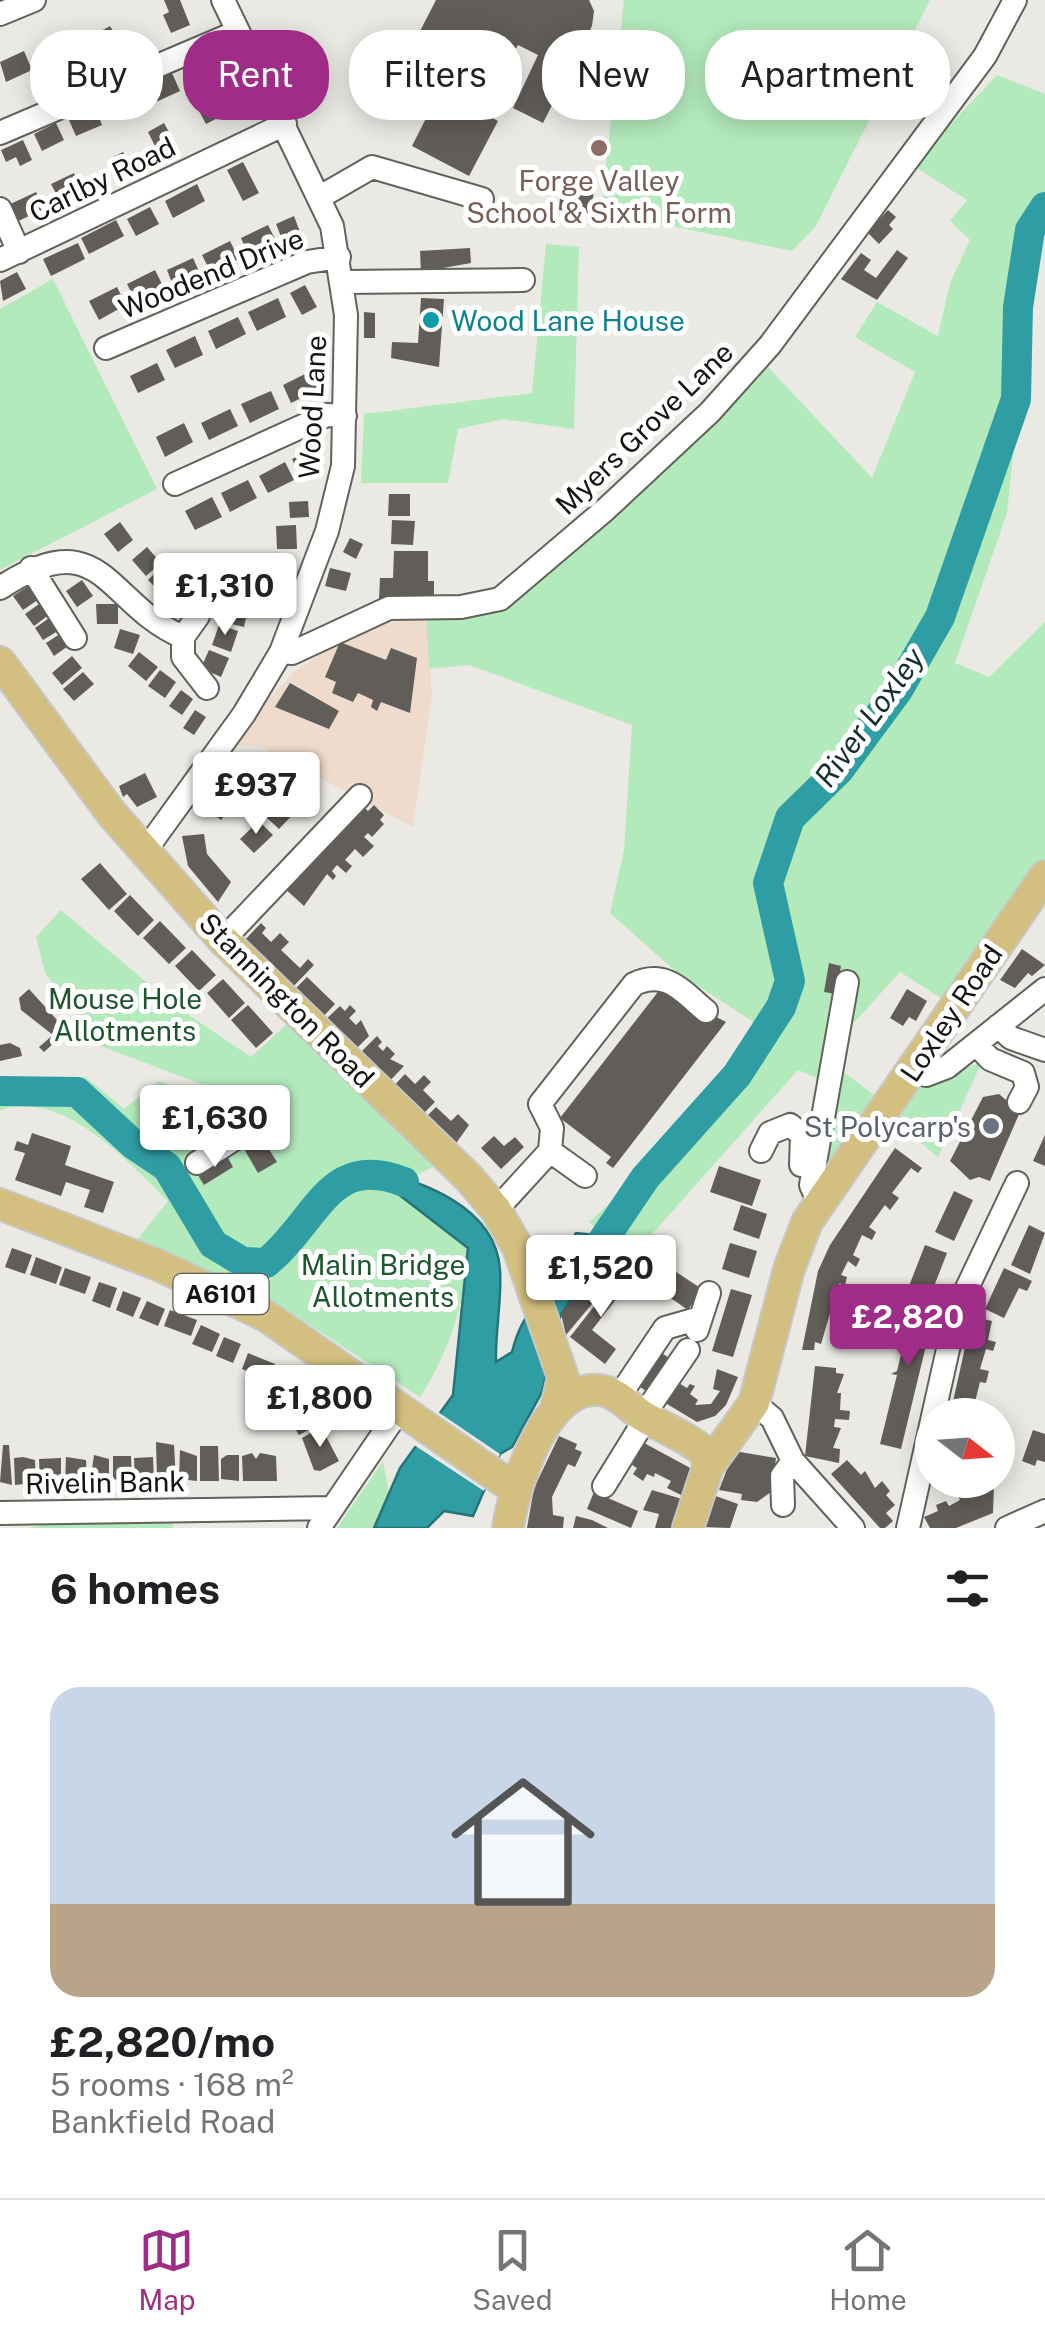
<!DOCTYPE html>
<meta charset="utf-8">
<style>
body{margin:0;font-family:"Public Sans",sans-serif;background:#f6f6f6;color:#202124;height:100vh;display:flex;flex-direction:column;font-size:38px;white-space:nowrap}
*{box-sizing:border-box;margin:0}
p{font-size:32px;color:#757577}
.icon{flex:none;width:55px;height:55px;fill:none;stroke:currentColor;stroke-width:2;stroke-linecap:round;stroke-linejoin:round}
.map{position:relative;height:1528px;overflow:hidden}
.drawer{display:flex;flex-direction:column;background:#fff;flex:1}
.drawer>*{flex:none}
.top-card{position:absolute;left:30px;top:30px;width:985px;height:90px;display:flex;gap:20px}
.needle{width:65px;rotate:107deg}
.tools{position:absolute;left:915px;top:1398px;display:grid;gap:20px}
.tools a{display:grid;place-items:center;width:100px;height:100px;border-radius:50%;background:#fff;box-shadow:0 5px 25px #0003;font-size:50px}
.price{position:absolute;translate:-50% -85px;padding:0 22px;border-radius:10px;background:#fff;color:#222;font-size:32px;line-height:65px;filter:drop-shadow(0 2px 5px #0008)}
.price::after{content:'';position:absolute;left:50%;top:60px;width:30px;height:22px;margin-left:-15px;background:inherit;clip-path:polygon(0 0,100% 0,50% 100%)}
.price.active{background:#9f2c87;color:#fff}
ul{padding:0;list-style:none}
li{display:grid;align-content:center;gap:20px;height:530px;padding:0 50px}
li+li{border-top:2px solid #e0e0e0}
li span{display:grid;place-items:center;height:310px;border-radius:30px;color:#555}
li>.icon{margin-inline-start:auto}
span .icon{width:180px;height:180px;fill:#fffc;stroke-width:1}
li b{font-size:42px}
h2{display:flex;justify-content:space-between;align-items:center;height:120px;padding:0 50px;font-size:42px}
.pill{padding:0 35px;border-radius:40px;background:#fff;box-shadow:0 5px 25px #0003;font-size:35px;line-height:90px}
.pill.active{background:#9f2c87;color:#fff}
.tabs{display:flex;justify-content:space-around;align-items:center;height:140px;border-top:2px solid #e0e0e0;background:#fff;font-size:28px;color:#757577}
.tabs a{display:grid;justify-items:center;gap:5px}
.tabs .active{color:#9f2c87}
.map>svg:first-child{display:block}
.industrial{fill:#efdbcc}
.green{fill:#b3eabc}
.water{fill:#2f9da4;stroke:#277478;stroke-width:2.5}
.pier{fill:#ebe9e3}
.lines{fill:none;stroke-linecap:round;stroke-linejoin:round}
.river{stroke:#2f9da4;stroke-width:30}
.building{fill:#615d59}
.minor-casing{stroke:#62615b;stroke-width:26}
.major-casing{stroke:#c7c7c6;stroke-width:34}
.minor{stroke:#fff;stroke-width:22}
.major{stroke:#d3bf7f;stroke-width:30}
.education-dot{fill:#8d6e63;stroke:#fff;stroke-width:4}
.culture-dot{fill:#0f9aa8;stroke:#fff;stroke-width:4}
.worship-dot{fill:#6b7280;stroke:#fff;stroke-width:4}
.labels{text-anchor:middle;dominant-baseline:central;stroke-width:10;stroke-linejoin:round;paint-order:stroke}
.shield{fill:#fff;stroke:#5b5a59;stroke-width:2.5}
.shield-label{font-size:25px;font-weight:bold;fill:#151412}
.street-label{font-size:28px;fill:#151412;stroke:#fff}
.education-label{font-size:28px;fill:#785e54;stroke:#fff}
.culture-label{font-size:28px;fill:#0d838f;stroke:#fff;text-anchor:start}
.park-label{font-size:28px;fill:#1e562d;stroke:#fff}
.worship-label{font-size:28px;fill:#5b616d;stroke:#fff;text-anchor:end}
.water-label{font-size:30px;font-style:italic;fill:#172f30;stroke:#fff}
</style>
<div class="map">
<svg width="1045" height="1528" viewBox="0 0 1045 1528">
<rect width="100%" height="100%" fill="#ebe9e3"/>
<path class="industrial" d="M426,614L432,696L413,827L260,746H224L295,671L345,639L395,618Z"/>
<path class="green" d="M624,0H930L816,226L792,251L601,211Z
M997,75L1045,94V231L1017,297L1013,354L1018,406L1007,513L955,663L989,677L1045,622V862L947,1002L900,972L852,1025L837,1067L879,1099L819,1182L820,1079L798,1070L630,1259L589,1222L644,1172L758,1025L675,971L610,913L624,850L632,725L469,665L429,669L426,614L471,616L686,449L768,367L872,478L915,372L855,337L877,302L938,336L950,283L970,240L950,221L967,200L912,165Z
M546,244L579,247L574,429L503,419L458,429L448,483H361L364,414L532,393Z
M53,279L157,489L0,570V309Z
M61,910L171,1003L251,1057L288,1023L438,1165L390,1187L468,1248C466,1301 449,1353 420,1397L262,1294L132,1246L168,1201C127,1161 64,1089 0,1110V1085L86,1077L124,1109L159,1081L229,1104L227,1094L88,1041L86,1025L45,973L36,937Z
M982,1062L938,1157L895,1121L921,1085Z
M383,1461L389,1494L374,1528H337Z
M173,1520V1528H28L60,1522Z"/>
<path class="water" d="M368,1167C419,1181 496,1205 500,1270C502,1300 495,1332 496,1362L512,1352C520,1321 529,1314 545,1289C557,1271 564,1251 576,1233L606,1236L603,1253L561,1314L542,1392L512,1447L500,1454L473,1516L444,1511L427,1528H374L400,1468L453,1395L468,1248L389,1187L366,1188Z"/>
<path class="pier" d="M435,1410L500,1454L484,1491L411,1443Z"/>
<g class="lines">
<path class="river" d="M0,1091L77,1092L133,1144L167,1167L213,1244L243,1262L266,1263C318,1221 328,1152 404,1182
M583,1270L645,1178L737,1075L781,1007L790,981L768,883L790,818L839,770L898,690L940,617L1016,399L1018,307L1030,230L1045,207"/>
</g>
<path class="building" d="M164,0H180L190,25L171,33L163,15L169,12Z
M436,0H589L594,11L592,26L543,123L513,108L538,55L518,45L509,61L456,34L448,50L418,35Z
M110,26L122,46L111,52L99,32Z
M88,40L97,57L86,62L78,46Z
M65,46L74,68L53,77L43,55Z
M24,51L32,70L6,82L0,62Z
M214,55L225,79L209,87L197,63Z
M450,71L485,90L475,109L498,121L469,176L412,146Z
M172,73L180,91L156,102L148,84Z
M129,93L137,109L116,118L109,102Z
M222,94L231,111L206,124L197,107Z
M95,107L102,125L76,136L68,118Z
M56,123L64,140L42,151L34,134Z
M164,123L176,145L159,154L148,132Z
M23,140L32,160L20,166L16,157L6,162L1,150Z
M123,152L132,169L122,174L113,157Z
M243,162L259,193L243,201L227,170Z
M74,173L82,190L60,201L51,184Z
M197,184L205,201L173,218L165,201Z
M561,184L594,186L592,213L559,210Z
M36,192L44,209L12,224L4,207Z
M150,207L159,224L136,236L127,219Z
M888,210L896,217L889,225L893,229L879,244L867,232Z
M294,216L300,232L282,239L276,224Z
M116,220L124,236L89,254L81,238Z
M268,225L277,243L249,256L241,238Z
M230,241L239,259L211,273L202,255Z
M78,243L85,259L51,276L43,259Z
M470,248L471,263L421,272L420,251Z
M897,250L908,258L877,300L841,279L861,253L871,260L864,270L876,278Z
M193,258L201,276L174,288L167,270Z
M155,270L164,288L136,302L127,284Z
M17,272L26,289L3,301L0,281Z
M305,285L317,307L302,315L290,293Z
M117,287L126,305L99,320L89,301Z
M278,298L286,317L257,331L248,312Z
M421,298L444,299L439,367L391,358L392,342L418,343Z
M364,312L375,313V338H364Z
M238,317L246,334L216,349L208,331Z
M195,336L203,355L175,368L166,350Z
M157,363L165,380L138,393L130,376Z
M311,371L320,389L291,403L283,385Z
M271,391L279,409L250,423L241,404Z
M230,409L238,426L209,440L201,423Z
M184,423L193,442L165,457L156,437Z
M311,450L318,464L299,473L292,459Z
M285,462L294,480L268,493L259,476Z
M248,480L257,498L230,512L221,493Z
M389,494H410V516H388Z
M212,497L222,517L195,530L185,511Z
M308,501L309,517L290,518L289,502Z
M392,520L415,521L413,545L391,544Z
M120,522L133,540L118,552L104,534Z
M296,525L297,549H277L276,526Z
M350,538L363,544L356,559L343,552Z
M147,547L161,563L146,576L132,560Z
M394,551H428V581H434V600L379,599L380,578H393Z
M238,554L258,559L252,580L232,575Z
M162,566L178,581L163,595L148,580Z
M330,568L351,573L346,591L325,586Z
M231,579L251,584L246,603L226,598Z
M82,580L93,596L77,607L66,591Z
M183,584L199,596L187,612L171,600Z
M30,585L39,599L23,610L13,596Z
M42,602L50,614L34,626L25,614Z
M96,604H118V624H97Z
M227,604L248,608L244,627L223,622Z
M52,616L61,629L43,640L35,628Z
M219,625L238,631L231,652L212,645Z
M120,629L140,635L133,654L114,648Z
M63,632L71,644L54,656L46,643Z
M340,642L386,660L391,648L417,658L410,713L381,702L377,711L371,707L373,700L358,693L353,702L332,693L336,682L325,677Z
M209,650L229,658L221,677L201,668Z
M139,652L158,667L146,681L128,666Z
M72,656L82,668L62,685L52,673Z
M160,670L176,682L165,698L148,686Z
M83,672L94,684L74,701L63,689Z
M290,683L339,711L329,729L275,707Z
M181,690L193,699L182,715L169,706Z
M195,710L206,717L194,735L183,728Z
M243,755L261,766L247,789L229,777Z
M306,772L320,784L301,806L287,793Z
M145,773L157,797L137,807L127,794L123,797L119,786Z
M221,786L237,798L221,820L205,808Z
M284,796L298,809L279,829L265,816Z
M359,803L368,811L374,805L384,815L380,820L384,824L372,837L368,833L364,837L374,846L363,857L355,849L345,860L352,866L346,873L337,865L332,871L336,876L333,880L327,874L304,906L282,886Z
M259,821L273,835L254,853L240,839Z
M204,834L207,854L231,882L218,902L188,866L182,836Z
M100,863L127,894L109,910L81,879Z
M130,895L154,920L138,936L114,911Z
M160,921L186,948L169,964L143,938Z
M261,923L266,928L262,933L271,942L280,933L289,942L281,950L300,968L308,959L314,965L288,992L240,945Z
M1022,949L1045,965L1032,976L1028,973L1015,988L1000,980Z
M192,950L216,975L199,991L175,966Z
M829,963L841,966L836,994L824,992Z
M307,977L335,1004L320,1020L292,992Z
M223,979L245,1003L229,1018L207,993Z
M661,988L726,1022L613,1168L606,1163L611,1157L560,1118Z
M29,989L67,1031L44,1052L39,1047L53,1035L21,1010L19,998Z
M907,989L927,1001L916,1021L909,1017L903,1026L890,1018Z
M248,1005L273,1033L256,1048L231,1020Z
M350,1005L356,1011L349,1018L356,1025L361,1020L369,1036L353,1052L323,1022L340,1006L345,1011Z
M377,1036L382,1042L378,1046L383,1051L387,1046L395,1054L390,1059L404,1066L384,1087L355,1058Z
M10,1043L20,1048L22,1056L0,1061V1045Z
M405,1074L415,1084L424,1075L431,1082L423,1090L435,1102L417,1120L388,1092Z
M999,1094L1020,1112L990,1181L979,1177L970,1180L950,1161L983,1097Z
M436,1107L451,1121L458,1114L469,1125L452,1149L423,1120Z
M32,1133L71,1146L65,1165L114,1182L103,1213L84,1207L90,1190L66,1182L61,1196L15,1180L25,1153L14,1150L17,1141L28,1145Z
M1045,1135V1166L1033,1161Z
M494,1136L504,1146L515,1137L524,1147L501,1169L481,1148Z
M262,1138L277,1162L258,1173L244,1149Z
M895,1148L922,1168L918,1173L911,1168L892,1193L899,1198L890,1210L885,1205L869,1227L876,1232L872,1240L862,1235L853,1255L860,1259L856,1267L848,1261L841,1275L847,1277L845,1285L839,1283V1301L834,1300L821,1344L815,1342L814,1350H802L818,1271L830,1245Z
M226,1154L233,1167L204,1185L196,1172Z
M719,1166L761,1180L752,1206L710,1192Z
M954,1191L973,1200L954,1241L935,1232Z
M741,1205L767,1214L759,1239L733,1230Z
M1029,1225L1045,1233L1030,1274L1011,1265Z
M730,1243L757,1251L749,1278L722,1269Z
M925,1245L947,1253L931,1294L909,1286Z
M12,1248L32,1255L25,1274L5,1267Z
M608,1248L627,1262L566,1335L561,1314Z
M644,1251L702,1289L688,1310L640,1277L647,1267L638,1261Z
M36,1257L62,1267L56,1284L30,1275Z
M65,1268L91,1277L85,1294L59,1285Z
M624,1268L634,1276L592,1330L616,1349L605,1364L570,1337Z
M1004,1268L1032,1281L1027,1291L1019,1288L1004,1318L985,1309Z
M99,1282L117,1288L110,1308L92,1301Z
M731,1289L752,1295L733,1357L712,1351Z
M123,1291L141,1298L133,1317L116,1310Z
M907,1293L937,1300L901,1449L880,1444L897,1375L891,1374L897,1371L904,1342L898,1341L901,1328L906,1329L912,1303L905,1301Z
M147,1301L165,1309L158,1326L139,1318Z
M170,1310L197,1320L191,1336L164,1326Z
M972,1316L992,1321L988,1340L996,1342L993,1351L986,1349L980,1369L989,1371L986,1383L980,1382L975,1402H981L979,1414L950,1415Z
M201,1325L220,1334L212,1352L192,1344Z
M224,1337L241,1344L233,1363L216,1356Z
M659,1351L676,1363L653,1396L636,1384Z
M248,1353L275,1364L268,1380L242,1369Z
M815,1366L836,1368V1373L844,1374L837,1393H841L840,1410L850,1411L849,1420L835,1419L834,1427L841,1428L833,1448L840,1449L839,1463L805,1456Z
M277,1369L295,1377L283,1402L266,1394Z
M717,1369L738,1377L726,1405L715,1416L697,1422L657,1398L677,1382L687,1388L690,1384L695,1386L690,1394L698,1400L695,1405L711,1404L720,1391L713,1389Z
M305,1394L322,1423L299,1435L293,1425L298,1422L287,1404Z
M321,1427L339,1461L320,1471L314,1470L302,1438Z
M1033,1430L1045,1434V1462L1037,1460L1035,1466L1022,1461Z
M559,1436L577,1444L575,1449L582,1452L575,1467L568,1464L552,1497L553,1515L564,1517L563,1528H527L534,1488Z
M156,1442L174,1445L176,1481L157,1478Z
M644,1443L694,1470L683,1496L667,1488L671,1481L655,1473L654,1477L647,1474L643,1481L633,1474L637,1468L632,1465Z
M3,1445H9L12,1485L0,1482Z
M200,1446H218L219,1481H200Z
M180,1450L197,1456V1481L179,1479Z
M734,1451L776,1458L771,1492L757,1502L741,1500L742,1494L719,1490Z
M252,1453L256,1459L260,1453L276,1456L277,1481H243L242,1456Z
M94,1455L109,1459V1479H100V1483H90Z
M227,1455H239V1481L221,1479V1459Z
M113,1456H131L132,1482L113,1479Z
M23,1457L35,1460L36,1483L15,1485L14,1458Z
M66,1457L86,1460L87,1482L65,1484Z
M153,1457L154,1482L135,1481L134,1458Z
M61,1458V1480L40,1483L39,1459Z
M847,1460L861,1475L865,1471L875,1488L882,1481L890,1491L886,1495L895,1505L886,1513L893,1521L885,1528H880L831,1474Z
M994,1485L993,1513L956,1528H930L924,1517L938,1511L936,1505L946,1501L949,1506L960,1500L957,1495L969,1490L971,1496Z
M652,1490L682,1499L675,1528H655L659,1514L643,1510Z
M594,1492L638,1511L631,1528L587,1509Z
M713,1495L738,1504L730,1528L702,1527Z
M576,1516L592,1520L608,1528H573Z"/>
<g class="lines">
<defs>
<path id="minor" d="M0,14L34,0
M0,133L237,32
M320,197L372,167L482,199
M0,209L19,252
M0,260L285,124
M344,282L523,280
M106,348L307,262L339,257
M175,484L327,415L345,416
M31,568L75,638
M0,588C104,520 104,603 183,637L198,616L215,576
M183,637V657L207,688
M281,652L292,653L389,608L461,607L500,599L606,509L710,412L770,345L985,56L1015,0
M145,851L244,714L281,652L327,531L343,466L346,315L332,226L223,0
M223,940L360,796
M998,1026L1011,1038L1045,1050
M976,1044L990,1059L1023,1073L1027,1087L1019,1102
M911,1071L926,1075L947,1067L1045,989
M761,1151L770,1133L790,1125L802,1135L801,1165
M197,1163L250,1129L272,1103
M585,1176L550,1151L552,1128L540,1104L634,984C666,969 682,991 706,1011
M818,1201L811,1185L847,982
M496,1210L550,1151
M697,1330L709,1293
M618,1398L665,1328L700,1318
M754,1403L772,1418L793,1461L853,1528
M643,1416L688,1350
M604,1486L646,1418
M783,1505L782,1476L793,1461
M0,1513L331,1508
M319,1528L400,1409
M908,1528L957,1309L1017,1183
M1007,1528L1045,1511"/>
<path id="major" d="M0,662L112,814L223,940L468,1177L496,1210L518,1248L563,1377L556,1408
M0,1204L158,1265L266,1316L515,1489
M508,1528C514,1486 548,1373 608,1392C622,1397 633,1411 646,1418C668,1430 687,1437 706,1453L708,1467
M688,1528L708,1467L754,1403L789,1269L807,1222L1045,876"/>
</defs>
<use href="#minor" class="minor-casing"/>
<use href="#major" class="major-casing"/>
<use href="#minor" class="minor"/>
<use href="#major" class="major"/>
</g>
<circle class="education-dot" cx="599" cy="148" r="10"/>
<circle class="culture-dot" cx="431" cy="320" r="10"/>
<circle class="worship-dot" cx="991" cy="1126" r="10"/>
<g class="labels">
<rect class="shield" x="173.5" y="1274" width="95" height="40" rx="8"/>
<g class="shield-label">
<text x="221" y="1294">A6101</text>
</g>
<g class="street-label">
<text transform="translate(102 179) rotate(-26)">Carlby Road</text>
<text transform="translate(211 273) rotate(-22)">Woodend Drive</text>
<text transform="translate(312 407) rotate(-87)">Wood Lane</text>
<text transform="translate(644 428) rotate(-44)">Myers Grove Lane</text>
<text transform="translate(287 1000) rotate(45)">Stannington Road</text>
<text transform="translate(951 1013) rotate(-56)">Loxley Road</text>
<text transform="translate(105 1482) rotate(-1)">Rivelin Bank</text>
</g>
<g class="education-label">
<text x="599" y="180">Forge Valley<tspan x="599" dy="32">School &amp; Sixth Form</tspan></text>
</g>
<g class="culture-label">
<text x="451" y="320">Wood Lane House</text>
</g>
<g class="park-label">
<text x="125" y="998">Mouse Hole<tspan x="125" dy="32">Allotments</tspan></text>
<text x="383" y="1264">Malin Bridge<tspan x="383" dy="32">Allotments</tspan></text>
</g>
<g class="worship-label">
<text x="971" y="1126">St Polycarp's</text>
</g>
<g class="water-label">
<text transform="translate(869 717) rotate(-54)">River Loxley</text>
</g>
</g>
</svg>
<div class="tools">
<a><svg class="needle" viewBox="-14 -14 28 28"><path d="M0-13l5 13h-10z" fill="#e53935"/><path d="M0 13l5-13h-10z" fill="#757577"/></svg></a>
</div>
<b class="price" style="left:225px;top:638px">£1,310</b>
<b class="price" style="left:256px;top:837px">£937</b>
<b class="price" style="left:215px;top:1170px">£1,630</b>
<b class="price" style="left:601px;top:1320px">£1,520</b>
<b class="price active" style="left:908px;top:1369px">£2,820</b>
<b class="price" style="left:320px;top:1450px">£1,800</b>
<div class="top-card">
<a class="pill">Buy</a>
<a class="pill active">Rent</a>
<a class="pill">Filters</a>
<a class="pill">New</a>
<a class="pill">Apartment</a>
</div>
</div>
<section class="drawer">
<h2>6 homes<svg class="icon" aria-label="filters" viewBox="0 0 24 24"><path d="M4 7h16M4 17h16"/><circle cx="9" cy="7" r="2"/><circle cx="15" cy="17" r="2"/></svg></h2>
<ul>
<li><span style="background:linear-gradient(#c9d6e8 70%,#b9a48a 0)"><svg class="icon" aria-label="home" viewBox="0 0 24 24"><path d="M3 11l9-7 9 7M6 9v11h12V9"/></svg></span><div><b>£2,820/mo</b><p>5 rooms · 168 m²</p><p>Bankfield Road</p></div></li>
</ul>
</section>
<nav class="tabs">
<a class="active"><svg class="icon" aria-label="map" viewBox="0 0 24 24"><path d="M3 6l6-2 6 2 6-2v14l-6 2-6-2-6 2zM9 4v14M15 6v14"/></svg>Map</a>
<a><svg class="icon" aria-label="saved" viewBox="0 0 24 24"><path d="M7 4h10v16l-5-4-5 4z"/></svg>Saved</a>
<a><svg class="icon" aria-label="home" viewBox="0 0 24 24"><path d="M3 11l9-7 9 7M6 9v11h12V9"/></svg>Home</a>
</nav>
